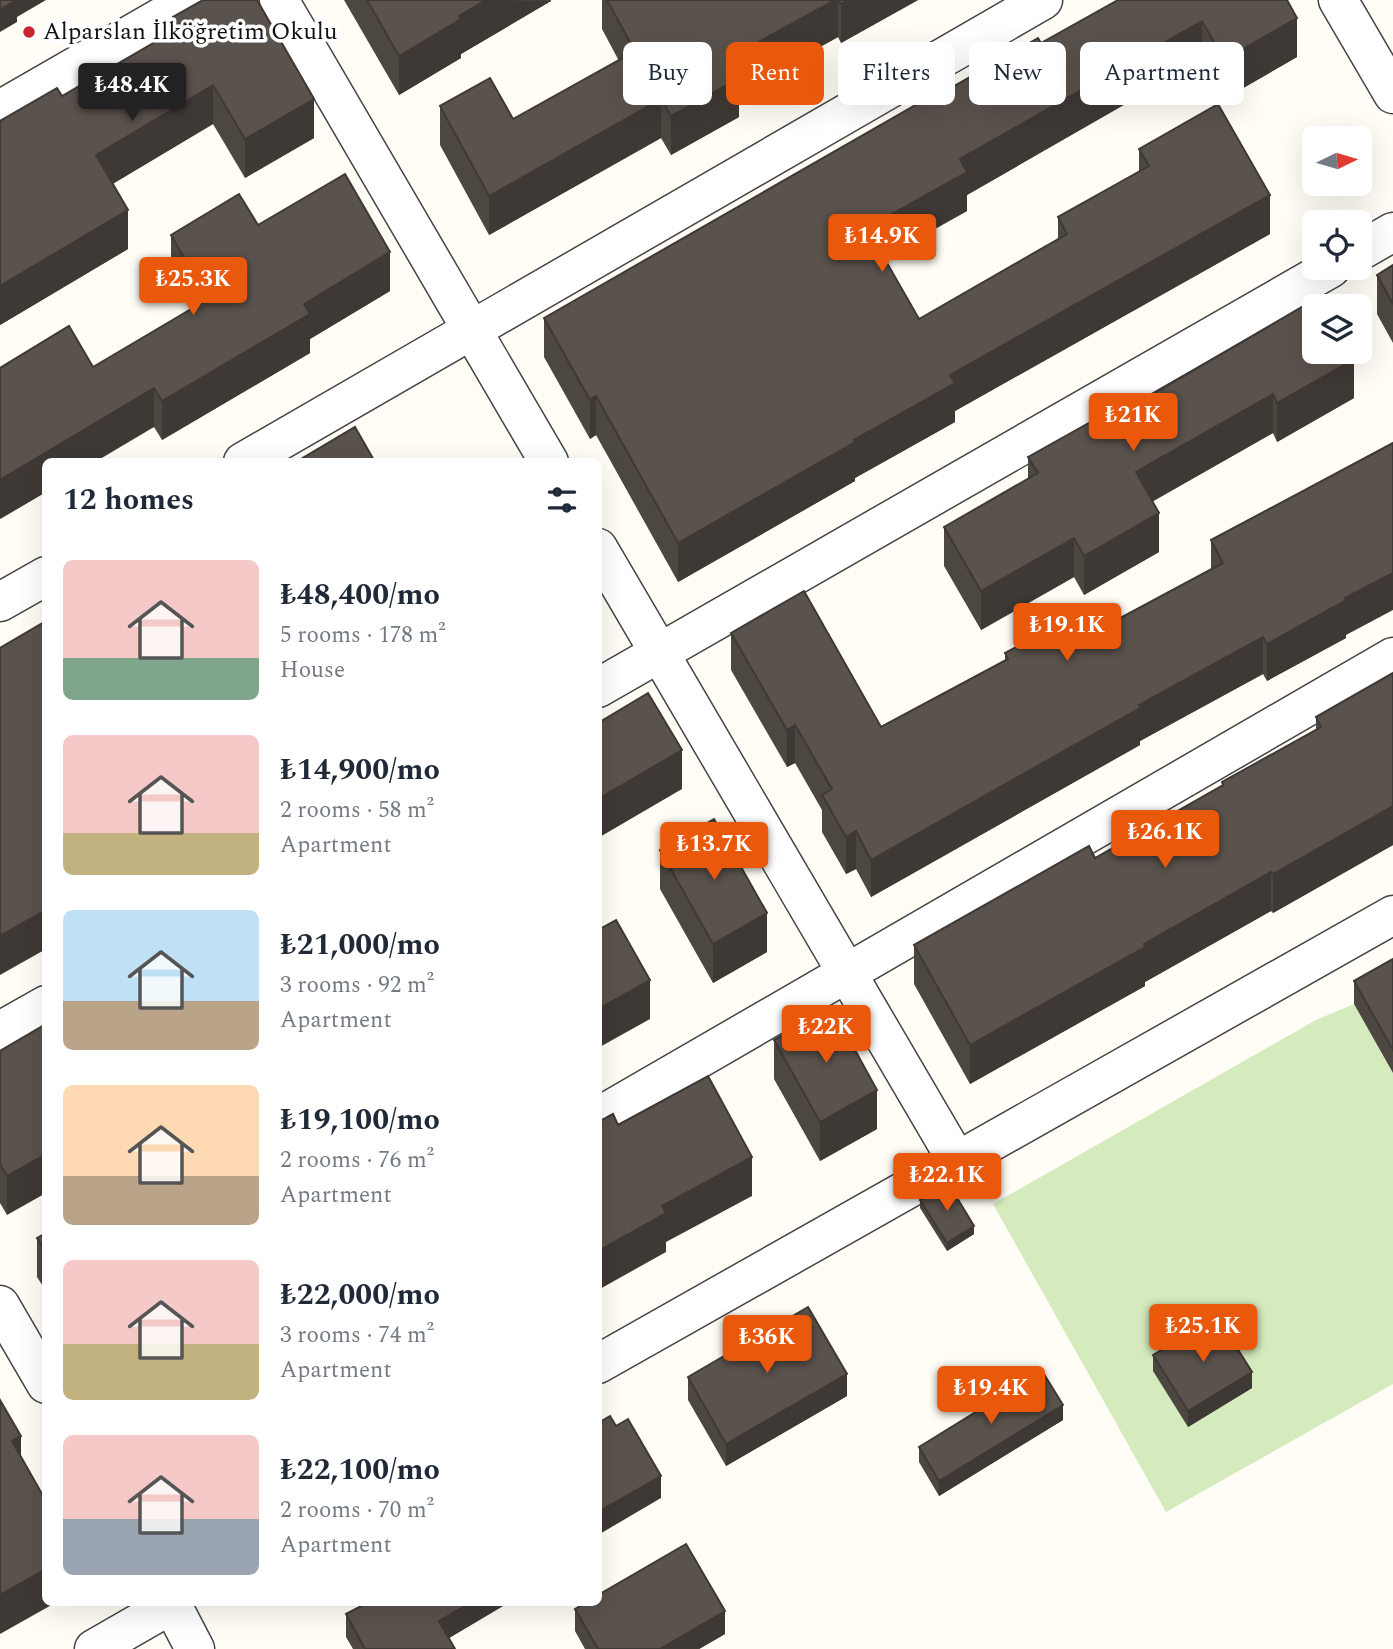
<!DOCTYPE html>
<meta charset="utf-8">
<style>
body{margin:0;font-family:Spectral,serif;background:#f2f2f3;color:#1f2937;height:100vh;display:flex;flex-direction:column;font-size:26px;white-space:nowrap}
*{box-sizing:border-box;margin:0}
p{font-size:23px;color:#747a83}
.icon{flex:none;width:38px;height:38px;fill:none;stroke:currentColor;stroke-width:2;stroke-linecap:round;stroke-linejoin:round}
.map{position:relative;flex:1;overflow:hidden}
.sheet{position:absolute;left:42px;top:458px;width:560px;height:1148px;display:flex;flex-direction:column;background:#fff;border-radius:10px;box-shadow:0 7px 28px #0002}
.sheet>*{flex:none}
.banner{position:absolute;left:623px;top:42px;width:665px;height:63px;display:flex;gap:14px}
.needle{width:46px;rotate:85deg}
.controls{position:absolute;left:1302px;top:126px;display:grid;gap:14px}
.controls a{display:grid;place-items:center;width:70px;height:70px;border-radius:10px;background:#fff;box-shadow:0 7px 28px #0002;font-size:35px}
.price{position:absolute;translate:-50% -60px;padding:0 16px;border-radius:7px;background:#ea580c;color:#fff;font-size:23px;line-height:46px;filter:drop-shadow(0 2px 4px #0008)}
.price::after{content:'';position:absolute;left:50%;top:42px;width:21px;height:16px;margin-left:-10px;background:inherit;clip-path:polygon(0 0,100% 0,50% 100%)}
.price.active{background:#222;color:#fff}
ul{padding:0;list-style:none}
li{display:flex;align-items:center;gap:21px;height:175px;padding:0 21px}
li span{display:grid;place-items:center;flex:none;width:196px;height:140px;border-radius:10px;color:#555}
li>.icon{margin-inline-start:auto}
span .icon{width:84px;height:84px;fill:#fffc;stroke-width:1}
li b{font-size:30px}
h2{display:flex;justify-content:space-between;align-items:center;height:84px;padding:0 21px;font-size:30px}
.tag{padding:0 24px;border-radius:10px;background:#fff;box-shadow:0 7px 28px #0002;font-size:24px;line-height:63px}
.tag.active{background:#ea580c;color:#fff}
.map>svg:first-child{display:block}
.green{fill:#d5ebbd}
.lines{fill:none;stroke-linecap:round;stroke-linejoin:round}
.minor-casing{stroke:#444;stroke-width:41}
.minor{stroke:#fff;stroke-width:38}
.wall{fill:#4d4742}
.shaded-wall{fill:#3f3936}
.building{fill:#5a524d;stroke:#3f3936;stroke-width:2}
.poi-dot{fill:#c4262e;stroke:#fff;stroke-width:2.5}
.labels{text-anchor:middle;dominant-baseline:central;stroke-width:7;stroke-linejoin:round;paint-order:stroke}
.poi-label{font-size:24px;fill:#111;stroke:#fff;text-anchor:start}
</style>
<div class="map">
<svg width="1393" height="1649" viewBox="0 0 1393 1649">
<rect width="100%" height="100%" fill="#fffdf5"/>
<path class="green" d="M1354,1004L1393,1073V1384L1166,1512L993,1204L1316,1020Z"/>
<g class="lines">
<defs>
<path id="minor" d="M279,0L549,462
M1338,0L1393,94
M0,110L191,0
M1360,251L1393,232
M243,462L1043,0
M598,548L957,1161
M0,602L46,576
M598,688L1331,268
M0,1031L46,1005
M598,1117L1393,657
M0,1305L46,1384
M598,1364L1393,915
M171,1603L195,1649
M94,1649L174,1603"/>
</defs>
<use href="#minor" class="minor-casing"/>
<use href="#minor" class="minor"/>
</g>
<path class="wall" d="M344,0H551V1L461,54V58L399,95Z
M602,0H918L841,43L838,37L739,92V117L671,155L661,138L489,235L440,145V106L513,119L619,61L602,29Z
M1287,0L1297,57L1224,99L1202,60L967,195V211L884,257L919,319L1058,239V217L1139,171V149L1270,234L955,411V422L855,478V481L678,582L596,435L590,439L544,357V318L928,101L1041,43Z
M173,17L314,138L245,178L213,124L112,184L128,249L0,325V121L62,96L173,31Z
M258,225L390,291L310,339V353L162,440L154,427L46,462V492L0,519L93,367L191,309L171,274V235Z
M1393,265V343L1377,314V275Z
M1319,297L1354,398L1277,442L1273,433L1153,501L1159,552L1084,595L1074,577L981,630L944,566V527L1028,479V457L1107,421Z
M1211,540L1346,635V638L1267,681L1263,674L1140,741V745L871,897L856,869L846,874L822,832V810L795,763L787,767L731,670V633L881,727L1005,661V653L1098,630L1211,569Z
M1393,673V845L1273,913L1271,911L1145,982V986L970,1084L914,984V945L1095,858L1222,786V782L1316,730V717Z
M660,850L767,952L713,983L660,889Z
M1393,959V1073L1354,1004V981Z
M46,1024L7,1215L0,1203V1051Z
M774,1040L877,1129L820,1161L774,1079Z
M920,1200L974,1234L947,1251L920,1208Z
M46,1233V1291L37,1277V1238Z
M1153,1355L1252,1388L1188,1427L1153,1371Z
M688,1377L847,1396L726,1466L688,1400Z
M1063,1420L939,1496L919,1462V1447Z
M362,1603H508L449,1638L455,1649H353L346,1637V1614L363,1605Z
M575,1609L725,1634L699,1649H585L575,1631Z"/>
<path class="shaded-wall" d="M15,0H46L17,17V22L0,32V10Z
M486,0L551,1L461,54V58L399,95V56L459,16Z
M835,0H838V37L739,92V117L671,155V116L728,59Z
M848,0H918L841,43V4Z
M1297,18V57L1224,99V60Z
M1202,21V60L967,195V211L867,267V228L960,159Z
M213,85V124L96,194V155Z
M314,99V138L245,178V139Z
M661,99V138L489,235V196Z
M1270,195V234L955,411V422L855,478V481L678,582V543L854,440L950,375Z
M128,210V249L0,325V286Z
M390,252V291L310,339V353L162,440V401L304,304Z
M1354,359V398L1277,442V403Z
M154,388V427L95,462H46V492L0,519V480Z
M1273,394V433L1136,511V472Z
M596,396V435L590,439V400Z
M1159,513V552L1084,595V556Z
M1074,538V577L981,630V591Z
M1393,573V610L1346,635V638L1267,681V644L1345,598Z
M1263,637V674L1140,741V745L871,897V860L1139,705Z
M795,725V763L787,767V730Z
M682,750V789L598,838V799Z
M1393,806V845L1273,913V874Z
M856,831V869L846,874V837Z
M1271,872V911L1145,982V986L970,1084V1045L1144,944Z
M46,910V949L0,975V936Z
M767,913V952L713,983V944Z
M650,980V1019L598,1048V1009Z
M877,1090V1129L820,1161V1122Z
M46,1154V1193L7,1215V1176Z
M752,1157V1196L666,1242V1252L598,1290V1251L662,1206Z
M974,1226V1234L947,1251V1243Z
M1252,1372V1388L1188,1427V1411Z
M847,1374V1396L726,1466V1444Z
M1063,1405V1420L939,1496V1481Z
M21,1436V1475L12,1441Z
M661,1476V1498L598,1535V1512Z
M46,1569V1603H55L0,1634V1595Z
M470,1603H508L439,1644V1621Z
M725,1611V1634L699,1649H660Z"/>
<path class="building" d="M0,0H16L0,10Z
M203,0H257L314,99L245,139L213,85L96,155L128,210L0,286V121L57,88L62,96L179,28L173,17Z
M367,0H486L459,16L461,19L399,56Z
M607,0H835L728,59L739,78L671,116L661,99L489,196L440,106L490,78L513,119L635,51Z
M838,0H848L841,4Z
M1118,0H1287L1297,18L1224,60L1202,21L960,159L967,172L867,228L919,319L1067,234L1058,217L1149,166L1139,149L1218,104L1270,195L950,375L955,383L854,440L855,442L678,543L596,396L590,400L544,318L926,99L928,101L1038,38L1041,43Z
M345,174L390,252L304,304L310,314L162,401L154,388L0,480V368L69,326L93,367L208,299L171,235L239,194L258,225Z
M1393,265V304L1377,275Z
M1319,297L1324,306H1314V352H1350L1354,359L1277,403L1273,394L1136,472L1159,513L1084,556L1074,538L981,591L944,527L1038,473L1028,457L1103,415L1107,421Z
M355,427L375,462H296Z
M1393,443V573L1345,598L1346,600L1267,644L1263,637L1139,705L1140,708L871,860L856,831L846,837L822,795L832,789L795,725L787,730L731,633L804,591L881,727L1008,659L1005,653L1087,609L1098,630L1223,563L1211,540Z
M46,621V910L0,936V648Z
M1393,673V806L1273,874L1271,872L1144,944L1145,947L970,1045L914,945L1089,846L1095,858L1223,785L1222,782L1321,727L1316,717Z
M648,693L682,750L598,799V723Z
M714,819L767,913L713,944L660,850Z
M616,920L650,980L598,1009V930Z
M1393,959V1050L1354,981Z
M832,1008L877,1090L820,1122L774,1040Z
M46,1024V1154L7,1176L0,1164V1051Z
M708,1076L752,1157L662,1206L666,1213L598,1251V1122L613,1114L618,1125Z
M948,1183L974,1226L947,1243L920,1200Z
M46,1233V1252L37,1238Z
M808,1307L847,1374L726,1444L688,1377Z
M1217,1316L1252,1372L1188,1411L1153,1355Z
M1042,1371L1063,1405L939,1481L919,1447Z
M0,1400L21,1436L12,1441L46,1501V1569L0,1595Z
M610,1416L616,1426L628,1419L661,1476L598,1512V1423Z
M686,1544L725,1611L660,1649H598L575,1609L585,1603H598V1595Z
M367,1603H470L439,1621L455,1649H365L346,1614Z"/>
<circle class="poi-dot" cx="29" cy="32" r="7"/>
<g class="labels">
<g class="poi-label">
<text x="43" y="32">Alparslan İlköğretim Okulu</text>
</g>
</g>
</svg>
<div class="controls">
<a><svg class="needle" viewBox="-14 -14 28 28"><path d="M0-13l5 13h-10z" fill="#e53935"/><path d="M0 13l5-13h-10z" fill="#747a83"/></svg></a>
<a><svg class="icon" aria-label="locate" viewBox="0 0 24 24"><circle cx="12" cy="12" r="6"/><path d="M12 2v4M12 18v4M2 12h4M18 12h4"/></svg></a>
<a><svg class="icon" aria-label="layers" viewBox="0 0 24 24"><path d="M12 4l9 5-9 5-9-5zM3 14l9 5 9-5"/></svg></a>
</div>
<b class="price active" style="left:132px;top:123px">₺48.4K</b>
<b class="price" style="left:882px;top:274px">₺14.9K</b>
<b class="price" style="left:193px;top:317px">₺25.3K</b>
<b class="price" style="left:1133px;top:453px">₺21K</b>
<b class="price" style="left:1067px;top:663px">₺19.1K</b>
<b class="price" style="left:1165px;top:870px">₺26.1K</b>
<b class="price" style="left:714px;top:882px">₺13.7K</b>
<b class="price" style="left:826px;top:1065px">₺22K</b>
<b class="price" style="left:947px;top:1213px">₺22.1K</b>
<b class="price" style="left:1203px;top:1364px">₺25.1K</b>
<b class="price" style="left:767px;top:1375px">₺36K</b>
<b class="price" style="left:991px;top:1426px">₺19.4K</b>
<div class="banner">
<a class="tag">Buy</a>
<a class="tag active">Rent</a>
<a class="tag">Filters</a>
<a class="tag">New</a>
<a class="tag">Apartment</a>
</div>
<section class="sheet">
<h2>12 homes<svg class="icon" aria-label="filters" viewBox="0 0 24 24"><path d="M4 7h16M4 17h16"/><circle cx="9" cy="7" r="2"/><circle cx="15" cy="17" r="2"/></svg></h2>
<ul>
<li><span style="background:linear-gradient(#f6c9c9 70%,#7fa58c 0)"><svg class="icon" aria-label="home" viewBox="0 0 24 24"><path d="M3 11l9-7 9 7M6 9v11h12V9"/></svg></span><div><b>₺48,400/mo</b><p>5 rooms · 178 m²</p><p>House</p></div></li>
<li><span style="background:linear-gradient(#f6c9c9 70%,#c2b280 0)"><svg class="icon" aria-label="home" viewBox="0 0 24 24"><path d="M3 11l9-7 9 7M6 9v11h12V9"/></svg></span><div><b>₺14,900/mo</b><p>2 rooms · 58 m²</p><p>Apartment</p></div></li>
<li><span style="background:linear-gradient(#bfe0f5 65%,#b9a48a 0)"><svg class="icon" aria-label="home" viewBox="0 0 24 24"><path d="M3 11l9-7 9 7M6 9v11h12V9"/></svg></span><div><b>₺21,000/mo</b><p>3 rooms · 92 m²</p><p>Apartment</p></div></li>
<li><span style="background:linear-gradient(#ffd9b3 65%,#b9a48a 0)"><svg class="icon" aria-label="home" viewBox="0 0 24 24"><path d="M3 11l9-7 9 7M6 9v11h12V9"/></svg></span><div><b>₺19,100/mo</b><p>2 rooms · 76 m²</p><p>Apartment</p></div></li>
<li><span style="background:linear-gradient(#f6c9c9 60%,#c2b280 0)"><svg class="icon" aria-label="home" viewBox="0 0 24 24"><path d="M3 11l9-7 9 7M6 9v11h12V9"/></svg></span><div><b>₺22,000/mo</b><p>3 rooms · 74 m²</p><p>Apartment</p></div></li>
<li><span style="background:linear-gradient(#f6c9c9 60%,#9aa5b1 0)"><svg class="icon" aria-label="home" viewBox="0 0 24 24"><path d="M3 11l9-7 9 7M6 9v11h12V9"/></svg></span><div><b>₺22,100/mo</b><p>2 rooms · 70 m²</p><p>Apartment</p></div></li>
</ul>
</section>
</div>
